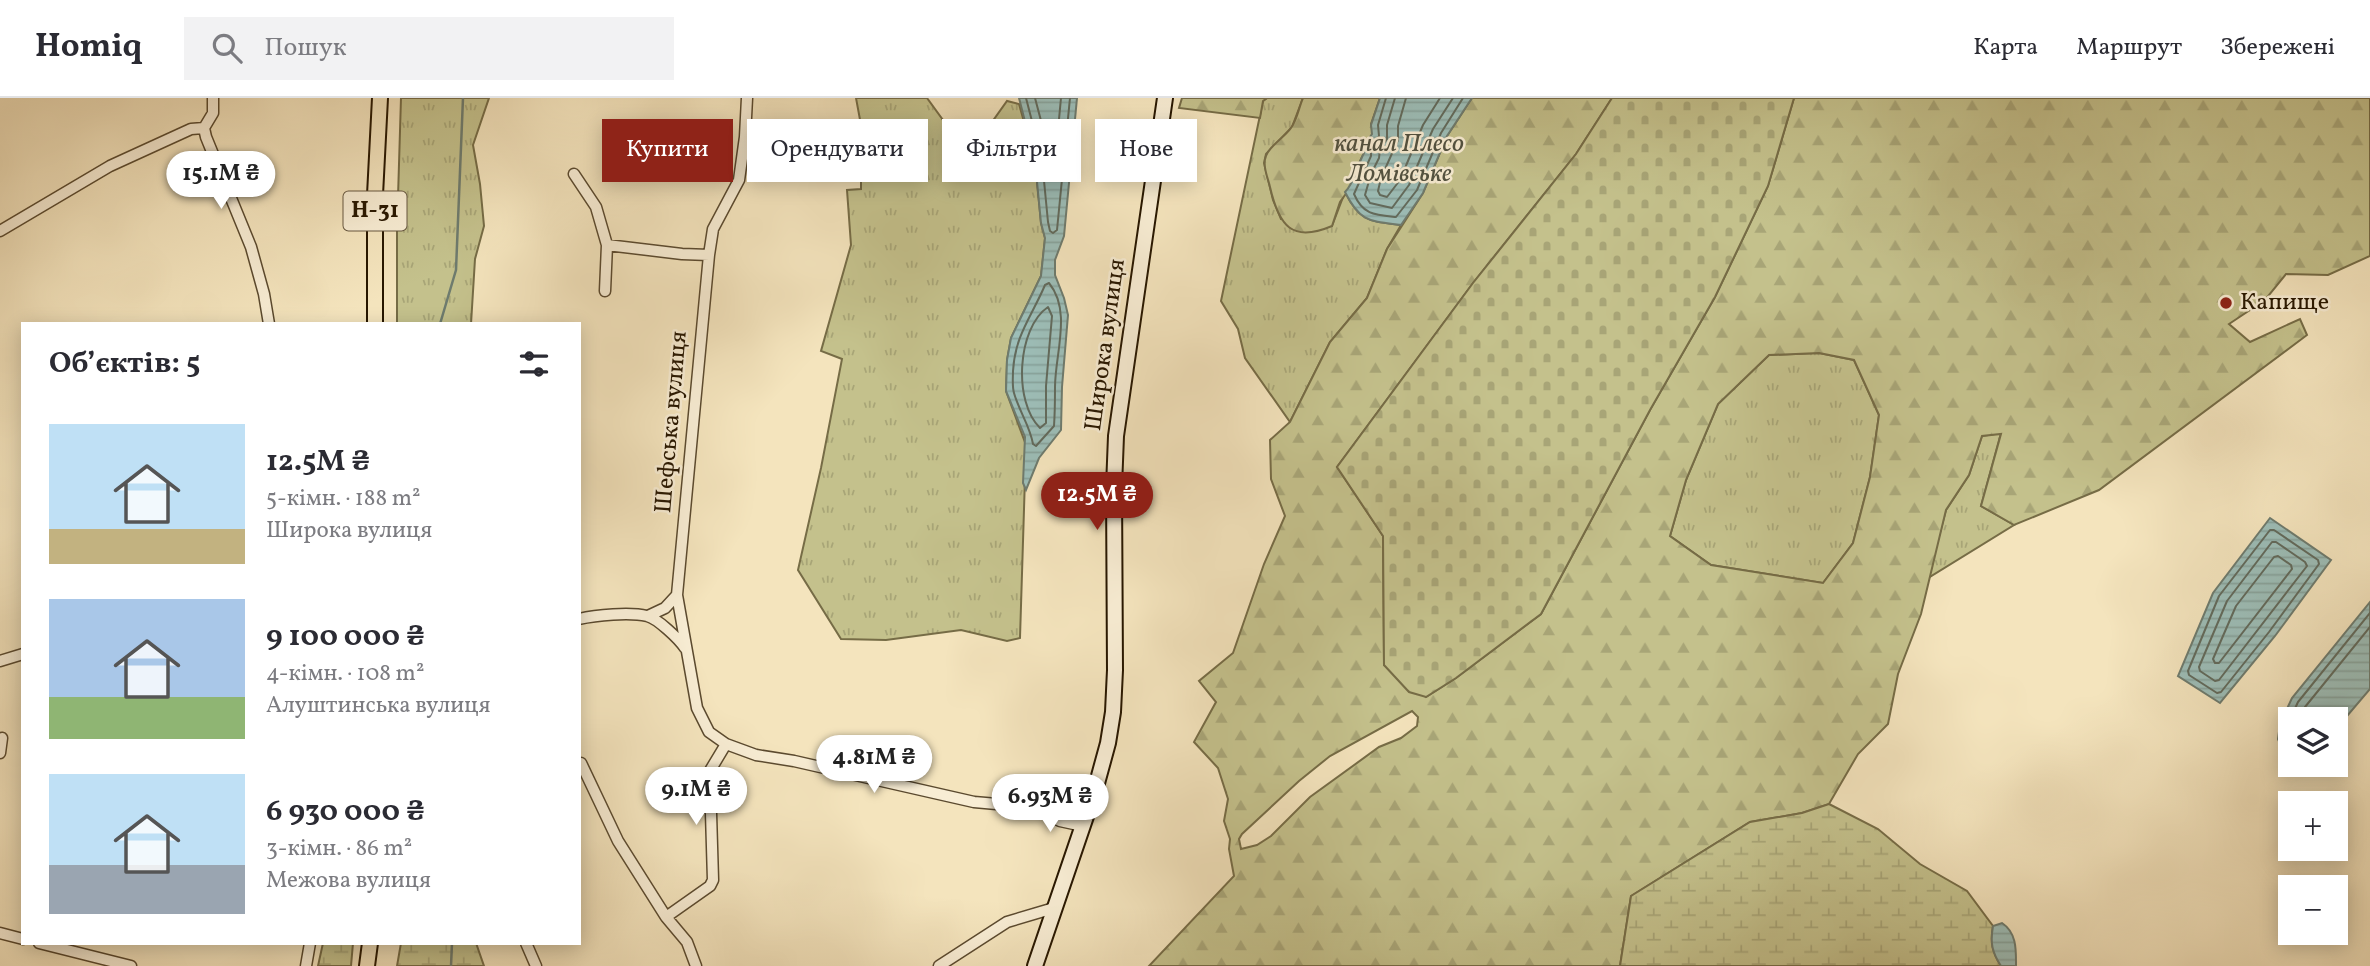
<!DOCTYPE html>
<html lang="uk">
<meta charset="utf-8">
<style>
body{margin:0;font-family:Vollkorn,serif;background:#f2f2f3;color:#2b2b33;height:100vh;display:flex;flex-direction:column;font-size:26px;white-space:nowrap}
*{box-sizing:border-box;margin:0}
p{font-size:23px;color:#7c7c81}
.icon{flex:none;width:38px;height:38px;fill:none;stroke:currentColor;stroke-width:2;stroke-linecap:round;stroke-linejoin:round}
.map{position:relative;flex:1;overflow:hidden}
.panel{position:absolute;left:21px;top:224px;width:560px;height:623px;display:flex;flex-direction:column;background:#fff;border-radius:0px;box-shadow:0 4px 18px #0003}
.panel>*{flex:none}
.hud{position:absolute;left:602px;top:21px;width:665px;height:63px;display:flex;gap:14px}
.tools{position:absolute;left:2278px;top:609px;display:grid;gap:14px}
.tools a{display:grid;place-items:center;width:70px;height:70px;border-radius:0px;background:#fff;box-shadow:0 4px 18px #0003;font-size:35px}
.price{position:absolute;translate:-50% -60px;padding:0 16px;border-radius:24px;background:#fff;color:#222;font-size:23px;line-height:46px;filter:drop-shadow(0 2px 4px #0008)}
.price::after{content:'';position:absolute;left:50%;top:42px;width:21px;height:16px;margin-left:-10px;background:inherit;clip-path:polygon(0 0,100% 0,50% 100%)}
.price.current{background:#8f2418;color:#fff}
ul{padding:0;list-style:none}
li{display:flex;align-items:center;gap:21px;height:175px;padding:0 28px}
li span{display:grid;place-items:center;flex:none;width:196px;height:140px;border-radius:0px;color:#555}
li>.icon{margin-inline-start:auto}
span .icon{width:84px;height:84px;fill:#fffc;stroke-width:1}
li b{font-size:30px}
h2{display:flex;justify-content:space-between;align-items:center;height:84px;padding:0 28px;font-size:30px}
.pill{padding:0 24px;border-radius:0px;background:#fff;box-shadow:0 4px 18px #0003;font-size:24px;line-height:63px}
.pill.current{background:#8f2418;color:#fff}
header{display:flex;align-items:center;gap:42px;box-sizing:border-box;height:98px;padding:0 35px;background:#fff;border-bottom:2px solid #e1e1e2}
header strong{font-size:33px}
nav{display:flex;gap:38px;margin-inline-start:auto;font-size:24px}
.search{width:490px;height:63px;background:#f2f2f3;display:flex;align-items:center;gap:18px;box-sizing:border-box;padding:0 24px;border-radius:0px;color:#7c7c81;font-size:26px}
.map>svg:first-child{display:block}
.grass{fill:url(#grass-tufts);stroke:#766c46;stroke-width:2}
.forest{fill:url(#forest-firs);stroke:#766c46;stroke-width:2;fill-rule:evenodd}
.wetland{fill:url(#wetland-marsh);stroke:#766c46;stroke-width:2}
.cemetery{fill:url(#cemetery-stones);stroke:#766c46;stroke-width:2}
.water{fill:url(#water-rules);stroke:#6e7b6e;stroke-width:2}
.lines{fill:none;stroke-linecap:round;stroke-linejoin:round}
.shore{stroke:#626a5c;stroke-width:2}
.stream{stroke:#6e7b6e;stroke-width:2.5}
.street-casing{stroke:#5b4a2f;stroke-width:13}
.secondary-casing{stroke:#281700;stroke-width:18}
.primary-casing{stroke:#281700;stroke-width:18}
.street{stroke:#f8edd4;stroke-width:10}
.secondary{stroke:#f8edd4;stroke-width:14}
.primary{stroke:#f4e4bd;stroke-width:14}
.poi-dot{fill:#8f2418;stroke:#f8edd4;stroke-width:2.5}
.labels{text-anchor:middle;dominant-baseline:central;stroke-width:5;stroke-linejoin:round;paint-order:stroke}
.shield{fill:#f8edd4;stroke:#665740;stroke-width:2}
.shield-label{font-size:23px;font-weight:bold;fill:#281700}
.poi-label{font-size:24px;fill:#281700;stroke:#f8edd4;text-anchor:start}
.street-label{font-size:24px;fill:#281700;stroke:#f8edd4}
.water-label{font-size:26px;font-style:italic;fill:#515140;stroke:#f8edd4}
</style>
<header>
<strong>Homiq</strong>
<div class="search"><svg class="icon" aria-label="search" viewBox="0 0 24 24"><circle cx="10" cy="10" r="6"/><path d="M15 15l6 6"/></svg>Пошук</div>
<nav><a>Карта</a><a>Маршрут</a><a>Збережені</a></nav>
</header>
<div class="map">
<svg width="2370" height="868" viewBox="0 0 2370 868">
<defs>
<pattern id="grass-tufts" width="24" height="20" patternUnits="userSpaceOnUse" patternTransform="scale(1.75)"><rect width="24" height="20" fill="#c4c18c"/><path d="M3 7l-1-3M5 7V3M7 7l1-3M15 17l-1-3M17 17v-4M19 17l1-3" fill="none" stroke="#a8a577"/></pattern>
<pattern id="forest-firs" width="22" height="20" patternUnits="userSpaceOnUse" patternTransform="scale(1.75)"><rect width="22" height="20" fill="#c4c18c"/><path d="M5 1l3.5 6h-7zM16 11l3.5 6h-7z" fill="#a8a577"/></pattern>
<pattern id="wetland-marsh" width="20" height="14" patternUnits="userSpaceOnUse" patternTransform="scale(1.75)"><rect width="20" height="14" fill="#c4c18c"/><path d="M1 5h8M5 5V1M11 12h8M15 12V8" fill="none" stroke="#a8a577"/></pattern>
<pattern id="cemetery-stones" width="16" height="16" patternUnits="userSpaceOnUse" patternTransform="scale(1.75)"><rect width="16" height="16" fill="#c4c18c"/><path d="M2 7V4a2 2 0 0 1 4 0v3zM10 15v-3a2 2 0 0 1 4 0v3z" fill="#a8a577"/></pattern>
<pattern id="water-rules" width="6" height="5" patternUnits="userSpaceOnUse" patternTransform="scale(1.75)"><rect width="6" height="5" fill="#9dbeb8"/><path d="M0 2.5h6" fill="none" stroke="#87a39c"/></pattern>
</defs>
<rect width="100%" height="100%" fill="#f4e4bd"/>
<filter id="stains"><feTurbulence type="fractalNoise" baseFrequency=".00286" numOctaves="4"/><feColorMatrix values="0 0 0 0 .2 0 0 0 0 .09 0 0 0 0 .02 0 0 0 .5 -.17"/></filter>
<radialGradient id="worn" r=".72"><stop offset=".6" stop-color="#630" stop-opacity="0"/><stop offset="1" stop-color="#630" stop-opacity=".3"/></radialGradient>
<path class="grass" d="M401,0H489L473,47L480,86L484,128L475,161L471,226H397V132Z
M856,0H927L959,44L982,38L1007,3L1019,6L1035,63L1041,125L1045,140L1041,178L1011,240L1007,262L1006,293L1026,347L1020,540L1007,543L961,532L886,542L841,541L798,472L821,370L842,261L821,253L851,147L847,92L861,91V27Z
M1267,0H1303L1292,29L1266,56L1264,65L1273,102L1281,121L1332,128L1345,94C1360,124 1369,123 1401,127L1387,151L1367,200L1330,244L1290,324L1245,260L1238,231L1221,203L1263,3Z
M1819,255L1854,262L1879,317L1870,379L1853,445L1823,485L1711,467L1670,438L1686,382L1718,306L1769,257Z
M2001,335L1981,408L2014,427L1928,480L1946,412L1969,377L1982,338Z"/>
<path class="forest" d="M1182,0H1267L1263,3L1260,20L1179,10Z
M1303,0H1380L1371,26L1373,36L1365,46L1364,55L1356,71L1353,86L1340,104L1332,128C1292,145 1279,128 1270,89C1268,80 1262,67 1266,58C1270,47 1284,40 1291,30C1297,22 1299,9 1303,0Z
M1472,0H1612L1576,56L1473,185L1337,369L1383,438L1384,567L1426,599L1456,580L1541,516L1650,312L1715,199L1768,88L1794,0H2370V158L2328,177L2286,176L2265,202L2229,226L2250,244L2300,221L2307,237L2099,392L2014,427L1981,408L2001,336L1982,338L1969,377L1946,412L1921,516L1898,576L1888,626L1858,656L1829,706L1802,715L1750,724L1631,798L1620,868H1149L1234,778L1229,751L1230,741L1224,723L1228,701L1218,670L1194,644L1216,604L1199,583L1233,555L1264,466L1285,418L1271,381L1270,342L1290,324L1330,244L1367,200L1387,151L1423,95L1447,38ZM1819,255L1854,262L1879,317L1870,379L1853,445L1823,485L1711,467L1670,438L1686,382L1718,306L1769,257ZM1412,613L1418,619L1417,628L1401,640L1379,649L1310,699L1271,738L1257,747L1241,751L1239,741L1242,736L1299,683L1330,658Z"/>
<path class="wetland" d="M1829,706L1878,731L1920,766L1967,793L1993,828C1990,844 1992,854 2001,868H1620L1631,798L1750,724L1802,715Z
M323,845H353L351,868H318Z
M401,845H476L484,868H397Z"/>
<path class="cemetery" d="M1612,0H1794L1768,88L1715,199L1650,312L1541,516L1456,580L1426,599L1409,594L1384,567L1383,438L1337,369L1473,185L1576,56Z"/>
<path class="water" d="M1019,0H1077L1064,138L1055,162V177L1064,200L1068,217L1062,289L1061,332L1039,360L1026,392L1023,385L1025,339L1006,293L1007,262L1011,240L1041,178L1045,140L1041,125L1035,63Z
M1380,0H1472L1447,38L1423,95L1401,127C1369,123 1360,124 1345,94C1355,84 1357,68 1364,55L1360,46H1365L1372,36L1371,27Z
M2270,420L2331,462L2275,538L2220,605L2178,578L2213,495Z
M2370,504V591L2336,631V621H2291V658L2284,655L2278,641L2280,626L2292,600Z
M2002,825C2017,835 2016,852 2016,868H2001C1992,854 1990,845 1993,828Z"/>
<g class="lines">
<path class="shore" d="M1026,0L1042,62L1048,124L1050,133L1053,135L1057,132L1070,0
M1035,0L1049,53L1053,55L1056,53L1061,0
M1386,0L1378,27L1379,38L1371,50V58L1354,96C1363,117 1375,117 1396,119L1417,92L1441,35L1463,0
M1395,0L1387,27V41L1380,51L1379,60L1371,76L1365,97L1370,105L1392,110L1409,87L1433,31L1453,0
M1406,0L1398,28V42L1381,80L1378,93L1380,97L1387,99L1400,82L1423,27L1440,0
M1049,185C1072,213 1055,256 1055,289C1055,302 1055,314 1054,328L1036,348L1033,346C1030,328 1019,313 1014,295C1012,288 1013,280 1013,273C1015,237 1032,218 1045,187Z
M1048,209L1052,218L1046,288V325L1040,330C1013,304 1017,230 1048,209Z
M2270,432H2274L2318,462L2319,466L2269,534L2221,594L2217,595L2189,577L2188,573L2219,498Z
M2272,444H2276L2305,464L2307,468L2219,582L2215,583L2200,573L2199,569L2227,503Z
M2278,458L2291,467L2292,471L2219,565H2215L2213,561L2236,508L2274,459Z
M2300,621L2305,609L2370,529
M2291,650L2285,639L2287,628L2298,604L2370,515"/>
<path class="stream" d="M440,226L456,172L463,0
M451,868L452,845"/>
<defs>
<path id="street" d="M213,0V15L204,30L206,39L251,149L264,196L269,226
M747,0L745,39L739,82L713,131L709,157L677,497L697,610L709,634L726,646L756,657L794,663L974,704L1031,709L1052,707L1070,709L1087,716
M574,76L596,109L607,147L605,193
M0,133L110,68L191,31L204,30
M607,147L682,156L709,157
M648,518L665,510L677,497
M579,521C596,517 630,514 647,518C657,520 679,541 685,550
M0,563L23,556
M0,655L2,640
M581,665L618,743L666,819L687,844L696,868
M1032,709L1060,723L1083,728
M666,819L710,788L713,782L711,715L703,690L705,681L726,646
M0,835L23,841
M39,845L131,868
M526,845L536,868
M306,868L310,845
M939,868L1007,824L1054,810"/>
<path id="secondary" d="M1035,868L1096,689L1108,645L1113,614L1115,572L1114,389L1116,338L1165,0"/>
<path id="primary" d="M375,226V97L380,0
M367,868L370,845"/>
</defs>
<use href="#street" class="street-casing"/>
<use href="#secondary" class="secondary-casing"/>
<use href="#primary" class="primary-casing"/>
<use href="#street" class="street"/>
<use href="#secondary" class="secondary"/>
<use href="#primary" class="primary"/>
</g>
<circle class="poi-dot" cx="2226" cy="205" r="7"/>
<g class="labels">
<rect class="shield" x="343.5" y="93.5" width="63" height="39" rx="5"/>
<g class="shield-label">
<text x="375" y="113">Н-31</text>
</g>
<g class="poi-label">
<text x="2240" y="205">Капище</text>
</g>
<g class="street-label">
<text transform="translate(1106 247) rotate(-82)">Широка вулиця</text>
<text transform="translate(672 324) rotate(-85)">Шефська вулиця</text>
</g>
<g class="water-label">
<text x="1399" y="46">канал Плесо<tspan x="1399" dy="30">Ломівське</tspan></text>
</g>
</g>
<rect width="100%" height="100%" filter="url(#stains)"/>
<rect width="100%" height="100%" fill="url(#worn)"/>
</svg>
<div class="tools">
<a><svg class="icon" aria-label="layers" viewBox="0 0 24 24"><path d="M12 4l9 5-9 5-9-5zM3 14l9 5 9-5"/></svg></a>
<a>+</a>
<a>−</a>
</div>
<b class="price" style="left:221px;top:113px">15.1M ₴</b>
<b class="price current" style="left:1097px;top:434px">12.5M ₴</b>
<b class="price" style="left:874px;top:697px">4.81M ₴</b>
<b class="price" style="left:696px;top:729px">9.1M ₴</b>
<b class="price" style="left:1050px;top:736px">6.93M ₴</b>
<div class="hud">
<a class="pill current">Купити</a>
<a class="pill">Орендувати</a>
<a class="pill">Фільтри</a>
<a class="pill">Нове</a>
</div>
<section class="panel">
<h2>Об’єктів: 5<svg class="icon" aria-label="filters" viewBox="0 0 24 24"><path d="M4 7h16M4 17h16"/><circle cx="9" cy="7" r="2"/><circle cx="15" cy="17" r="2"/></svg></h2>
<ul>
<li><span style="background:linear-gradient(#bfe0f5 75%,#c2b280 0)"><svg class="icon" aria-label="home" viewBox="0 0 24 24"><path d="M3 11l9-7 9 7M6 9v11h12V9"/></svg></span><div><b>12.5M ₴</b><p>5-кімн. · 188 m²</p><p>Широка вулиця</p></div></li>
<li><span style="background:linear-gradient(#a9c7e8 70%,#8fb573 0)"><svg class="icon" aria-label="home" viewBox="0 0 24 24"><path d="M3 11l9-7 9 7M6 9v11h12V9"/></svg></span><div><b>9 100 000 ₴</b><p>4-кімн. · 108 m²</p><p>Алуштинська вулиця</p></div></li>
<li><span style="background:linear-gradient(#bfe0f5 65%,#9aa5b1 0)"><svg class="icon" aria-label="home" viewBox="0 0 24 24"><path d="M3 11l9-7 9 7M6 9v11h12V9"/></svg></span><div><b>6 930 000 ₴</b><p>3-кімн. · 86 m²</p><p>Межова вулиця</p></div></li>
</ul>
</section>
</div>
